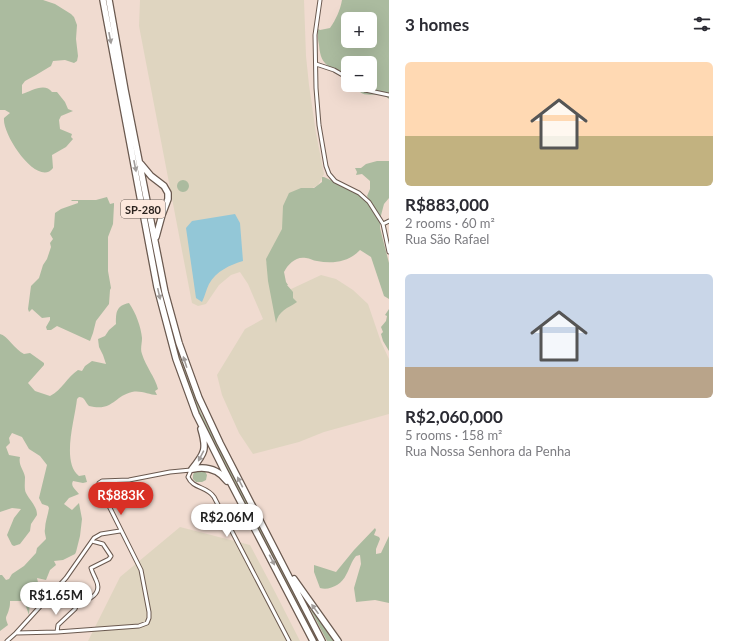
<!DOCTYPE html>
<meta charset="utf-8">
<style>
body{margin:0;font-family:Lato,sans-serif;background:#f7f7f7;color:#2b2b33;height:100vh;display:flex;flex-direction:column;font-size:15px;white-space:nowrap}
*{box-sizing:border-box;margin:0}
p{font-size:13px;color:#7c7c81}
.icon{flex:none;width:22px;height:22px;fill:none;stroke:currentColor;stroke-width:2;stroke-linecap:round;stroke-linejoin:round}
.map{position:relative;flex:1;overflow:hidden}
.drawer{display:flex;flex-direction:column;background:#fff;width:340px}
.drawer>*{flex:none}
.controls{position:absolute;left:341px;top:12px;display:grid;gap:8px}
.controls a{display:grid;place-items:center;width:36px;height:36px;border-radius:6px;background:#fff;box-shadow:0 4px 16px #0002;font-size:20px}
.price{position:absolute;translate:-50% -34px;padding:0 9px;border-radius:14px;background:#fff;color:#222;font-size:13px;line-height:26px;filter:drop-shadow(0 1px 2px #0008)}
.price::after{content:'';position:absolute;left:50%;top:24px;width:12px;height:9px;margin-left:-6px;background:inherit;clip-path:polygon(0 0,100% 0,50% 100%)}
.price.selected{background:#d93025;color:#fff}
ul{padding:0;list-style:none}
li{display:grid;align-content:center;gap:8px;height:212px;padding:0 16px}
li span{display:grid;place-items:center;height:124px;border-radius:6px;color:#555}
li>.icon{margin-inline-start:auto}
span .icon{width:72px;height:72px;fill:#fffc;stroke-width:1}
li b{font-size:17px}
h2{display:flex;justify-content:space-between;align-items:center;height:48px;padding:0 16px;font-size:17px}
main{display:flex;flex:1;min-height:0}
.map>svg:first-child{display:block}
.industrial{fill:#dfd5c0}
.green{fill:#abbb9f;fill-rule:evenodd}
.water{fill:#93c7d7}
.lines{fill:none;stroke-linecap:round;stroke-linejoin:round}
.street-casing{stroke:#6a594f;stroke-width:5}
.highway-casing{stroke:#6a594f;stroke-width:8}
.street{stroke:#fff;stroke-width:3}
.highway{stroke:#fff;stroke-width:5.5}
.oneway{fill:#a09c9a}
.labels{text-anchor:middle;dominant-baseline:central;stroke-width:3;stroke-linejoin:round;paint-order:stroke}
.shield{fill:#fde8dd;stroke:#6a5e58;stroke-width:1}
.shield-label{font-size:11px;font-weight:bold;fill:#2b231f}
</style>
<main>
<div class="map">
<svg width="389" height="641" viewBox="0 0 389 641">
<rect width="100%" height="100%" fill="#f0dbd0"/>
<path class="industrial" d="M140,0H304L306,56L309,85L316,133L324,174L318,185L305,192L289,216L266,262L289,290L321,275L336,279L353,290L368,304L381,342L389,359V414L324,432L299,442L253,454L239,433L222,395L217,375L245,329L263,319L248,284L240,272L231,275L219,285L206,304L198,306L192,303L139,26Z
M180,527L250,545L275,592L300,641H88L120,577Z"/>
<path class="green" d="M0,0H43L55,4L71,14L74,17L77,25L76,39L78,56L77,61L74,63L65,60L53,61L51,66L36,75L25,81L22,85V94C31,91 45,82 52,92H57L65,102L68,109L73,111L61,116L59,120L60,129L72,134L71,137L73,139L66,147L52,155L53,168C38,188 2,135 4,118L10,113L5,110H0Z
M104,0H106L161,287L170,325L181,360L201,413L320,641H316L208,434L185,378L174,343L164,306Z
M342,0H389V99L381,93C377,95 364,96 360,92C359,91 359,87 358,85H370V63H348V74C331,66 321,69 319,45C318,39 317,35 318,29L320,30L330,28C336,19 340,11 342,0ZM348,19H370V41H348Z
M377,161H389V198L384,204L380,219V228L389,263V299L384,296L371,257L360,250C349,262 333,264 317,261C313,261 310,258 306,258C296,256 288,264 284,272L286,282L288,285H287L293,292V298L297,302C288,308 278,311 276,323L268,281L266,259L282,229L283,206L289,193L301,188H314L322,182V177H324L347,188L352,192L360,195L374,207L367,196L370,189V181L362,174L356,175L357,172L355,168H361L366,164Z
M177 186a6 6 0 1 1 12 0a6 6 0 1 1-12 0Z
M107,197L110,204L114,203V205L113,224L108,237V271L111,288L110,290L109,304L96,321L93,333L90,341L57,326L51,330H47L46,327L50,320V317L42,318L32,309L29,312L28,309L31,286L39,278L43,265L47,259L51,247L50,243L53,239L50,234L54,227L55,213L61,209L78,203V201H71L72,200H96Z
M129,303C136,313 141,327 142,338C142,344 140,349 142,354C146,367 155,377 158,389L155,391L157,395C149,395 141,390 132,392C114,396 113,412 89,406C85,402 85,397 79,397L77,399C75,419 61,462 79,476L85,475L87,482L83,483L73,481C70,486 76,490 79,494L69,498L64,504L72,510L79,503L82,519L80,536L76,552L75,554L63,560L54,561L56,565L50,570L46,580L37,578L39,587L30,600L29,615L24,601H10C10,604 10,606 9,609C7,618 4,615 8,625L0,631V575H2L6,580L9,579L12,574L24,566L36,553L37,548L46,539C46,536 44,532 45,529C45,522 48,515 49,508L48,506L42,504L39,498L47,465L40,456L29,449L22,437L12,433L9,438L10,443L6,447L9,455L20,457C18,465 24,470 25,477C25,482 24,489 26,493C30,501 37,506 37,515L31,524L30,531L20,544L14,546L12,545L7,535L14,518L21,509L12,508L0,512V334C7,335 15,350 24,354L30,353L44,363V365L28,383L35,391L50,396C62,390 67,377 78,370L82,371L85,366L92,361L106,364L103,355L99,347L98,339L105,336L109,330L116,324C116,312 116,306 129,303Z
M389,309V351L383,341L381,334L383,332L381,327L386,321L387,316L385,315Z
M203,468L207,475L206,480L202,482H196L193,479C192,471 197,470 203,468Z
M375,528L376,530L374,535L379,537L380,539L376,549V554L381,553L389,536V603L375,600L356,602L354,588L361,564L360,555L356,556C351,562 350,568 346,575C342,584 330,591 320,588L314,572V565L336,572L354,550Z
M304,597L335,641H327Z"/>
<path class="water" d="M235,214L240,223L243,261C230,265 216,271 209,284C206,290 205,296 202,302L196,298L186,228L192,221Z"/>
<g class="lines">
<defs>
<path id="street" d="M320,0L315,35L316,88L319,125L326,166L329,174L335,181L359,193L369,202L383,224L389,252
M316,64L334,70L348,78
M356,85L365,90L389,95
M383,224L389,221
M191,470L188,477C193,489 207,486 214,497L289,641
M60,585L76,599L77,604C89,600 103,594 96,580C94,575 92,572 91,568L109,559L111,556L103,544L92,541
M57,632L58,625L75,609L77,604
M16,633L66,578L94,538L101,534L120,531
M7,641L16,633L57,632L139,626L147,623L149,618V612L141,570L100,488L99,483L102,481L129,480L170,472L191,470"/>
<path id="highway" d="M103,0L157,287L176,359L196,414L223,468L313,641
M109,0L125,90L165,292L179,343L199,398L220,443L322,641
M141,164L151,176L164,186L168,193V199L162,215L156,237
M192,469C205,453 207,449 201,429
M193,469C207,466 218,469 227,481
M294,579L338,641"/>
</defs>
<use href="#street" class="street-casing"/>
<use href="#highway" class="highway-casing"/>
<use href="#street" class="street"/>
<use href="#highway" class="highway"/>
</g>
<defs><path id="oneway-solid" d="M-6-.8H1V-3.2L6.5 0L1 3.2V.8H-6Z"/></defs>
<g class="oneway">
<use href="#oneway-solid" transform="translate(110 38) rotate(79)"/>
<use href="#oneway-solid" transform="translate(135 166) rotate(79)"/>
<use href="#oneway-solid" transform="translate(159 294) rotate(77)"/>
<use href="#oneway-solid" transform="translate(185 362) rotate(-108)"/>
<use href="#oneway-solid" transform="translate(201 456) rotate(118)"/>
<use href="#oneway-solid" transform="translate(240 482) rotate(-117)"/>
<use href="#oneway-solid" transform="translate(272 560) rotate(63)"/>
<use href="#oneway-solid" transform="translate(315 609) rotate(-126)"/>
</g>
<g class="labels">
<rect class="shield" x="121" y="200" width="44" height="18" rx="3"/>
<g class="shield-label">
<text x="143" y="209">SP-280</text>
</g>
</g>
</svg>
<div class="controls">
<a>+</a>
<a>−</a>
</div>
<b class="price selected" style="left:121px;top:516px">R$883K</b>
<b class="price" style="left:227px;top:538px">R$2.06M</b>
<b class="price" style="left:56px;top:616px">R$1.65M</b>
</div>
<section class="drawer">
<h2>3 homes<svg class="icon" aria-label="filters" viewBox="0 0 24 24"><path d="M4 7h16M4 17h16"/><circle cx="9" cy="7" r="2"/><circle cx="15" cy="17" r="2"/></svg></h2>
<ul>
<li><span style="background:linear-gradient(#ffd9b3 60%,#c2b280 0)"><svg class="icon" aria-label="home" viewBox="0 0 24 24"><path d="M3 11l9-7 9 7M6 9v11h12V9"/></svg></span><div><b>R$883,000</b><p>2 rooms · 60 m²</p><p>Rua São Rafael</p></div></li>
<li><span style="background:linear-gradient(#c9d6e8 75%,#b9a48a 0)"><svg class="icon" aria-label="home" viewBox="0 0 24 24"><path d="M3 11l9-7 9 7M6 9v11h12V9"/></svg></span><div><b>R$2,060,000</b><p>5 rooms · 158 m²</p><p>Rua Nossa Senhora da Penha</p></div></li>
</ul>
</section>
</main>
